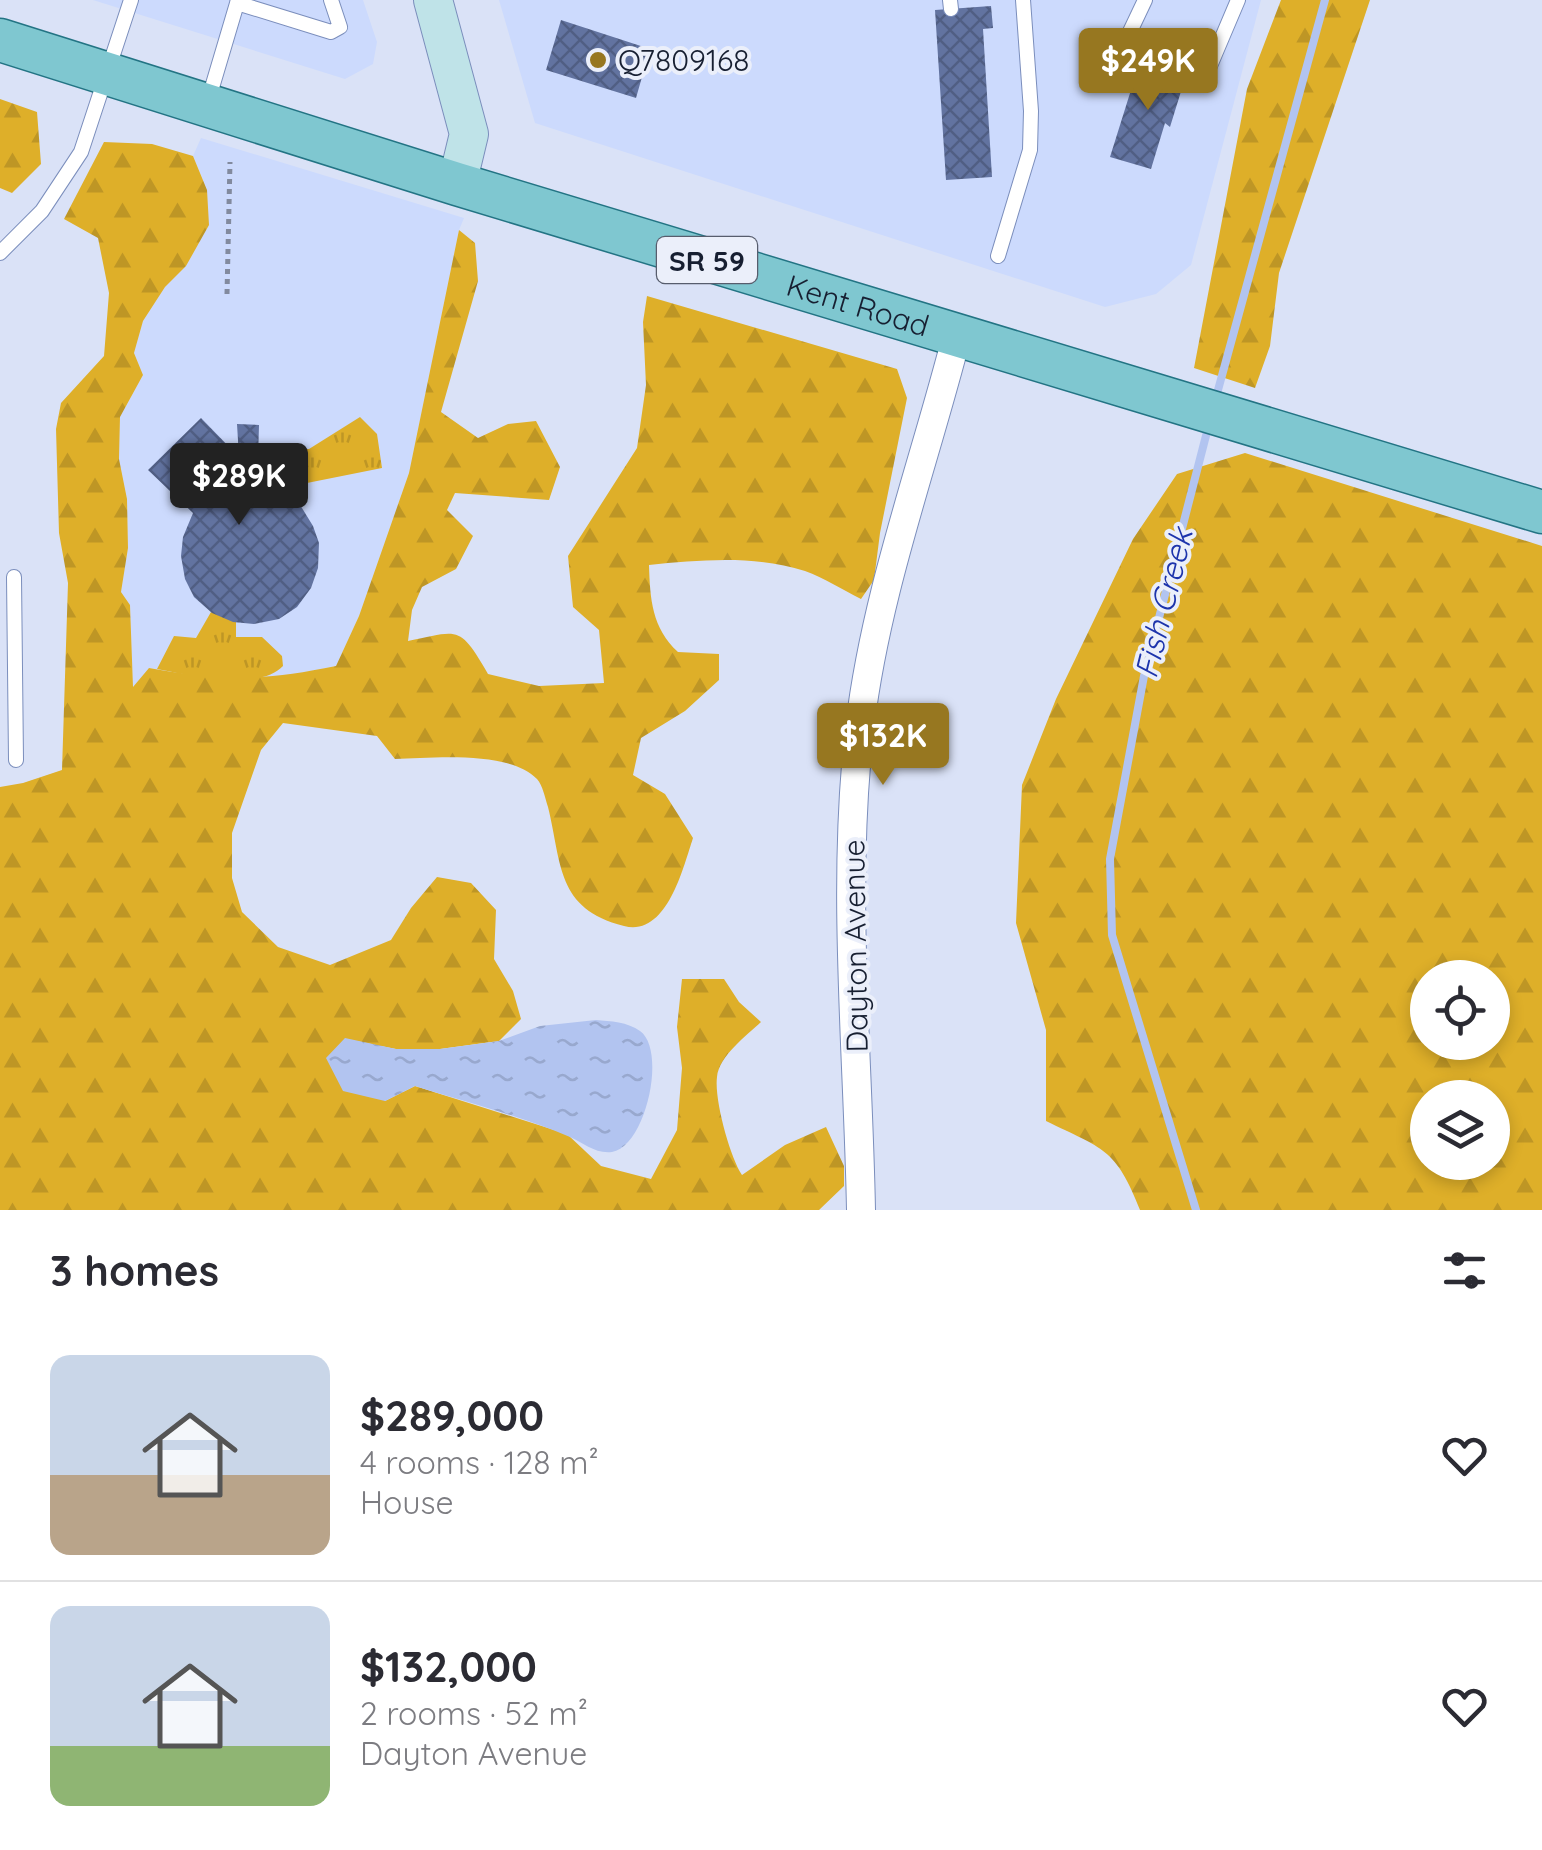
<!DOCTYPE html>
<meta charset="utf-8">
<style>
body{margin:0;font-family:Quicksand,sans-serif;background:#f2f2f3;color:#2b2b33;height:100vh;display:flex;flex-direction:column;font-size:38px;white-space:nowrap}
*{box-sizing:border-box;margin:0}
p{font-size:32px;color:#7c7c81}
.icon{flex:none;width:55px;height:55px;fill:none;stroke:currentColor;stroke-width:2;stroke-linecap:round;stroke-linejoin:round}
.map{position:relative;height:1210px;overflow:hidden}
.side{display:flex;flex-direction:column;background:#fff;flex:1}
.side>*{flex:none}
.tools{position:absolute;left:1410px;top:960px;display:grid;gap:20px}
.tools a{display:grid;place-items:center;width:100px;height:100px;border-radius:50%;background:#fff;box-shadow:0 5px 15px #0003;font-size:50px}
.price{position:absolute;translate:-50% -85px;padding:0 22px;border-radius:10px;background:#977720;color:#fff;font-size:32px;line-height:65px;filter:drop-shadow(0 2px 5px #0008)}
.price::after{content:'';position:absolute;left:50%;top:60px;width:30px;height:22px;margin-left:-15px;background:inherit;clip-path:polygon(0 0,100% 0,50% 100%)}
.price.active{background:#222;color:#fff}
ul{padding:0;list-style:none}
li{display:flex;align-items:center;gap:30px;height:250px;padding:0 50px}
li+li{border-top:2px solid #e1e1e2}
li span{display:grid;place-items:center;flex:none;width:280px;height:200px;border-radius:20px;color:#555}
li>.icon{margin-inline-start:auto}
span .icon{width:120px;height:120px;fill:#fffc;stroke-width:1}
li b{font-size:42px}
h2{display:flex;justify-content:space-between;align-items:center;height:120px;padding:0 50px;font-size:42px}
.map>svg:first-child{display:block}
.built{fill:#ccdafd}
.grass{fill:url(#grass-tufts)}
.forest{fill:url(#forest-firs);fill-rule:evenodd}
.water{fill:url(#water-ripples)}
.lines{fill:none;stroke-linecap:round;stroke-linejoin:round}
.stream{stroke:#b2c4f0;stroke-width:8}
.building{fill:url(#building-cross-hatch)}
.service-casing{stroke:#7b8ebc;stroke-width:16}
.minor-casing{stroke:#7b8ebc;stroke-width:30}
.secondary-casing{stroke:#7b8ebc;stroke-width:40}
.primary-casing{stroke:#237484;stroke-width:45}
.path{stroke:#828a9e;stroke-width:5;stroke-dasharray:5 5;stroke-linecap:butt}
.service{stroke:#fff;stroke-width:14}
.minor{stroke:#fff;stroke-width:28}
.secondary{stroke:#bfe3e8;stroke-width:38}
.primary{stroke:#7fc7d0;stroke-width:42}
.poi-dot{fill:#977720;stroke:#ebeffa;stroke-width:4}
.labels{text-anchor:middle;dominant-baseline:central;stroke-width:8;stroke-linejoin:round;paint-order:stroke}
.shield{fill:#ebeffa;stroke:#575d6d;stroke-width:2.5}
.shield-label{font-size:28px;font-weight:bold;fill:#171f31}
.poi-label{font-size:30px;fill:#171f31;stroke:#ebeffa;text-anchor:start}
.street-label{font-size:30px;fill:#171f31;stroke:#ebeffa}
.water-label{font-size:32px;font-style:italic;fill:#1d34ac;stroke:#ebeffa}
</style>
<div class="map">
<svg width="1542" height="1210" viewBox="0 0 1542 1210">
<defs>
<pattern id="grass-tufts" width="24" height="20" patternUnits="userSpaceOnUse" patternTransform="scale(2.5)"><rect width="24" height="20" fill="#deaf29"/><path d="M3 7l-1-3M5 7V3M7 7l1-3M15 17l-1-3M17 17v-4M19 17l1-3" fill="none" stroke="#be9625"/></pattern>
<pattern id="forest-firs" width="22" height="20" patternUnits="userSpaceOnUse" patternTransform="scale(2.5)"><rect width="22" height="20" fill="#deaf29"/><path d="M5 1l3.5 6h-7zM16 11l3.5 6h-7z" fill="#be9625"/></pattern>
<pattern id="water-ripples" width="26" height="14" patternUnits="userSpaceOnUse" patternTransform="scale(2.5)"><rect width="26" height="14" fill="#b2c4f0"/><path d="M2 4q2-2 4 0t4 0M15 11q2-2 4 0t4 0" fill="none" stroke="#98a8ce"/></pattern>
<pattern id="building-cross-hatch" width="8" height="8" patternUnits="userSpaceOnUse" patternTransform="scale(2.5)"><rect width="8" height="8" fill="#6273a0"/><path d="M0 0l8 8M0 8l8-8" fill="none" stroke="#505e83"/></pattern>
</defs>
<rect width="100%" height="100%" fill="#dae2f7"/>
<path class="built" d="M93,0H363L377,42L373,64L345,79Z
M499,0H1261L1191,265L1156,294L1105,307L535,123Z
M201,138L464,218L459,230L409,473L359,616L336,666L281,677L213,679L150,668L133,688L130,605L121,592L128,547L127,499L119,459L120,417L143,375L134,353L143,321L165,287L186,266L207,189L193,156Z"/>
<path class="grass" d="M360,417L377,434L382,468L302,484L294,495L261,464L276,449H309Z
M211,612L236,622V637H262L282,656L283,666C258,692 189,675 157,669L174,636L196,638Z"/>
<path class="forest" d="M1281,0H1370L1279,273L1270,346L1255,388L1194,368L1247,89Z
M0,99L37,112L41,164L12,193L0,188Z
M104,142L152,144L193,156L207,190L209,225L186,266L165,287L143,321L134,353L143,375L120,417L119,459L127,499L128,548L121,592L130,605L133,687L149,668C223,681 263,681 336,666L359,616L409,473L459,230L475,243L478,281L441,412L478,438L508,424L536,421L560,467L549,500L455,493L447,510L473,536L456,569L422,587L412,610L408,641C459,631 459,624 488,674L539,686L604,683L599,630L573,607L568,556L637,448L646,385L643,322L647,296L897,369L907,398L880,533L874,580L861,599C843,590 824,578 805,571C755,555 700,560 649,565C650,599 652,628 678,652L719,654V680L685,711L641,738L633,775L665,794L693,838C683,868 667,937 624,926C556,909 562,864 548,807C545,798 543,786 537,779C509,750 433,758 395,759L377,736L283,723L261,750L232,833V878L242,912L278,947L330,965L391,940L411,908L437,877L471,883L496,910L494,959L513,991L521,1019L499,1041L440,1049H396L345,1039L385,1101L415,1086L567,1134L601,1166L651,1179L677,1130L682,1068L677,1027L682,979H724L739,1002L761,1022C746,1036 719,1056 717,1077C714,1099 730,1157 742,1175L785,1145L826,1127L844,1166V1186L819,1210H0V787L23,783L62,770L68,583L59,533L56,429L61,403L104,356L109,293L98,238L64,219Z
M1245,453L1542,546V1210H1140C1116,1148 1103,1149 1046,1121V1030L1016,923L1022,785L1056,699L1133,539L1177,474ZM1428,978H1492V1042H1428ZM1428,1098H1492V1162H1428Z"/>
<path class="water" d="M596,1020C610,1021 628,1022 640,1031C667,1050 646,1146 612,1152C595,1154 584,1143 570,1137C521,1116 466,1102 415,1086L385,1101L343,1091L326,1058L345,1038L396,1049H440L499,1041L540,1026Z"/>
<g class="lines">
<path class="stream" d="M1215,401L1325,0
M1196,1210L1112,935L1110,859L1144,676L1209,424"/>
</g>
<path class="building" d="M991,6L993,28L983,29L992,177L946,180L935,10Z
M561,20L650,49L636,98L546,70Z
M1141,58L1187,72L1170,127L1165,123L1151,169L1110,157Z
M201,418L239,457L237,424L259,425L258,460L294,495L313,526L319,543L318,568L311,588L297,607L279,619L254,624L233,622L212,613L194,597L185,579L181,556L183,537L193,513L148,470Z"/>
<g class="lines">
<defs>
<path id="service" d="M950,0L951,9
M237,3L331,32L340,27L331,0
M1127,38L1145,0
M1210,66L1238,0
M208,101L238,0
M0,253L42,211L81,152L131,0
M998,256L1030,150L1031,111L1023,0
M14,577L16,760"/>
<path id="minor" d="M861,1210C858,1049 841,886 860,725C876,592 924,464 957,335"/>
<path id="secondary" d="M433,0L469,134L457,184"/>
<g id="primary">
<path id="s1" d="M0,40L457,184L1542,512"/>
</g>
</defs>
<use href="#service" class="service-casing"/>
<use href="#minor" class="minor-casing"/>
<use href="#secondary" class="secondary-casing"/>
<use href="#primary" class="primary-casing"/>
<path class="path" d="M227,294L230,162"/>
<use href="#service" class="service"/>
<use href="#minor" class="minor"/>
<use href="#secondary" class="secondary"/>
<use href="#primary" class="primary"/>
</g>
<circle class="poi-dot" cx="598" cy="60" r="10"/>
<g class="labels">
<rect class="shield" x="657" y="237" width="100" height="46" rx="8"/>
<g class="shield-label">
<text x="707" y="260">SR 59</text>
</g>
<g class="poi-label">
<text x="618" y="60">Q7809168</text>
</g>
<g class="street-label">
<text stroke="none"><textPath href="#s1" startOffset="898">Kent Road</textPath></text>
<text transform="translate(855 946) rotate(-91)">Dayton Avenue</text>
</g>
<g class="water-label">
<text transform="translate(1163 603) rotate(-76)">Fish Creek</text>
</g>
</g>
</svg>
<div class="tools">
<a><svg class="icon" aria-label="locate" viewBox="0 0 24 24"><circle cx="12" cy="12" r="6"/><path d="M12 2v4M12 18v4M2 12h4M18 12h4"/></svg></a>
<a><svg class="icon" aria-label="layers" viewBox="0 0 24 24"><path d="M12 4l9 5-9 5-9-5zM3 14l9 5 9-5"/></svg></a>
</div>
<b class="price" style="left:1148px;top:113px">$249K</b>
<b class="price active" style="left:239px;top:528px">$289K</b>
<b class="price" style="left:883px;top:788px">$132K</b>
</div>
<section class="side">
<h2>3 homes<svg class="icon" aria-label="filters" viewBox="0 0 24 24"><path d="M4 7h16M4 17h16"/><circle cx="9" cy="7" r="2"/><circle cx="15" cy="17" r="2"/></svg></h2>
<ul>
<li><span style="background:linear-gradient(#c9d6e8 60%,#b9a48a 0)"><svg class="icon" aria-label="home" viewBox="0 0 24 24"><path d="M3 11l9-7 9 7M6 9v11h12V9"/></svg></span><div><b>$289,000</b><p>4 rooms · 128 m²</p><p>House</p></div><svg class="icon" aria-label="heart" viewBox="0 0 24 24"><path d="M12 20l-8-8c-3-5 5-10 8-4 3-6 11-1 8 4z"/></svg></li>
<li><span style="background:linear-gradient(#c9d6e8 70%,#8fb573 0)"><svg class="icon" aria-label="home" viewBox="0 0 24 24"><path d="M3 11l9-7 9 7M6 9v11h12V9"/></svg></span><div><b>$132,000</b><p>2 rooms · 52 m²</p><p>Dayton Avenue</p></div><svg class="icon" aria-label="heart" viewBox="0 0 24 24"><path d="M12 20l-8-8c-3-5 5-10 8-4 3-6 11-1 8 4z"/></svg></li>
</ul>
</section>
